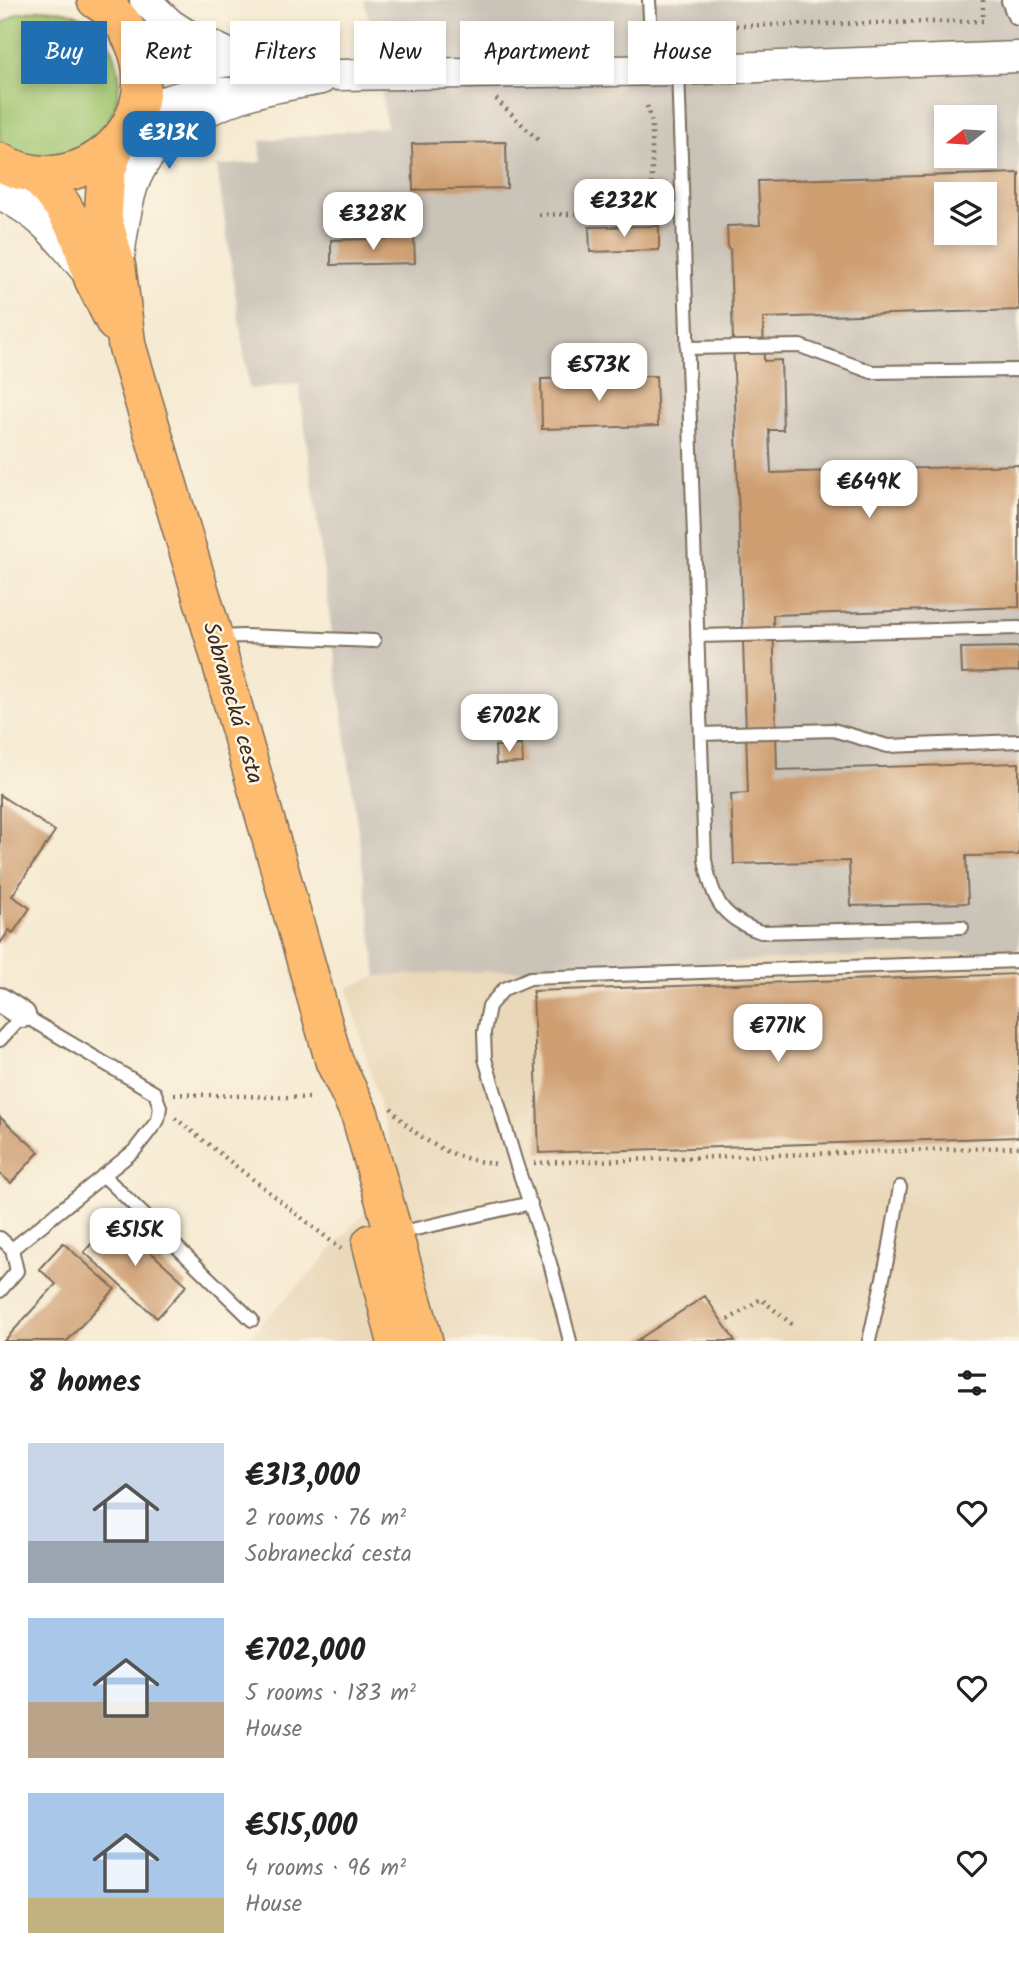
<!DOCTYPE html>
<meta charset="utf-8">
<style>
body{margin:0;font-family:Kalam,sans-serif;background:#f6f6f6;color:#222;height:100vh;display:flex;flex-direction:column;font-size:26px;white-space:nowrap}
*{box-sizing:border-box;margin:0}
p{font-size:23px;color:#767676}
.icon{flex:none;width:38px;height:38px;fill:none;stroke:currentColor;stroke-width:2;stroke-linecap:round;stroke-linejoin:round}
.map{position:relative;height:1341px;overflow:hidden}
.sheet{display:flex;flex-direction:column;background:#fff;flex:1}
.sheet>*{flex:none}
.hud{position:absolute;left:21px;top:21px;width:978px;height:63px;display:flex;gap:14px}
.needle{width:46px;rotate:253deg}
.buttons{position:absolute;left:934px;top:105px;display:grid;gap:14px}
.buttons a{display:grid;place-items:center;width:63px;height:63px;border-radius:0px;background:#fff;box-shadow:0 4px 10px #0003;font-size:35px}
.price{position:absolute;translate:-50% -60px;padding:0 16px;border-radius:14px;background:#fff;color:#222;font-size:23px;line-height:46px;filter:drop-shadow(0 2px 4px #0008)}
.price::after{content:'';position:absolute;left:50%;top:42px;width:21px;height:16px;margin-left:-10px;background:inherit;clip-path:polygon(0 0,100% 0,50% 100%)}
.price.selected{background:#1f6fb2;color:#fff}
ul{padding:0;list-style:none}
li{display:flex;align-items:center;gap:21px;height:175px;padding:0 28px}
li span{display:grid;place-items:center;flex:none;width:196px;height:140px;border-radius:0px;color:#555}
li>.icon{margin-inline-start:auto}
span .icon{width:84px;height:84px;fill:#fffc;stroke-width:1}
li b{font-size:30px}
h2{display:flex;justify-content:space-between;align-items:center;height:84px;padding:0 28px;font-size:30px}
.pill{padding:0 24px;border-radius:0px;background:#fff;box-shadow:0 4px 10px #0003;font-size:24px;line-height:63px}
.pill.selected{background:#1f6fb2;color:#fff}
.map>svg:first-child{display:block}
.built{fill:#ead8ba}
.industrial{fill:#cac3b8;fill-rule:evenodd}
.green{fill:#a0c56f;stroke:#6e7846;stroke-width:2}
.building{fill:#cf9f72;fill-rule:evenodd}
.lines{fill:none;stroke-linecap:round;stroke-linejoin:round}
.service-casing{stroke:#7c6d5d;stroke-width:16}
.minor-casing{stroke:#7c6d5d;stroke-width:28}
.tertiary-casing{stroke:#7c6d5d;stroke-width:33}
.primary-casing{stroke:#7c6d5d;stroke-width:40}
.path{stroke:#7c6d5d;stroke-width:4.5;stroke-dasharray:2 5;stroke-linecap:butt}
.service{stroke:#fff;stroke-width:12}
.minor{stroke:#fff;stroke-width:24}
.tertiary{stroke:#fff;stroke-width:30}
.primary{stroke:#febc70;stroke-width:37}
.labels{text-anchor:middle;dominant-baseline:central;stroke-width:5;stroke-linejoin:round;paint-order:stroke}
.street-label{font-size:23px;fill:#3b2a1e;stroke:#fcf5e5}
</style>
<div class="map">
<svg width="1019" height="1341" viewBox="0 0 1019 1341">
<rect width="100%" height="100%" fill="#fcf5e5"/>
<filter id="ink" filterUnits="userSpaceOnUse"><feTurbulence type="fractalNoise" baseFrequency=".0143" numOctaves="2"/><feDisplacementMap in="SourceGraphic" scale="14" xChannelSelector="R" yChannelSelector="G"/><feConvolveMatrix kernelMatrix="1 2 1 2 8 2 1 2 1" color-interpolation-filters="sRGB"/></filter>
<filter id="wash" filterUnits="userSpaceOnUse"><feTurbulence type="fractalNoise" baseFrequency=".00686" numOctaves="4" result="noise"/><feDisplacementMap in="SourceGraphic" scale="28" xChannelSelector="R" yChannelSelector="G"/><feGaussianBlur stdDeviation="1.57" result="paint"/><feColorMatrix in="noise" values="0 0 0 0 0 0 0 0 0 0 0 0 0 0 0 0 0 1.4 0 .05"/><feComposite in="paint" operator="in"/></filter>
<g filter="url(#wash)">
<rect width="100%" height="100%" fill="#f6ead2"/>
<path class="built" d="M1019,950V1341H243L314,1270L398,1174L348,988L377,976Z"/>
<path class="industrial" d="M364,0H1019V950L377,976L299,384L249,389L217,166L262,162L260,141L387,127L371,26ZM947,117H985V156H947ZM947,194H985V233H947Z"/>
<path class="green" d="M42,9C51,10 61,10 69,12C159,44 117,180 24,154C16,151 8,146 0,142V25L17,14Z"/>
<g id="blocks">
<path class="building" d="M506,142L507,188L413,190L412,144Z
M1019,173V310L763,318L764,361L781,360L783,430H769L771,473L1019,465V607L773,615L777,770L1019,763V855L966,856L968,903L851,906L849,861L734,864L731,794L748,793L730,249H728L727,226L760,225L758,181ZM947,194H985V233H947Z
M659,226V250L590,252L589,227Z
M414,238L415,263L331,265V240Z
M656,376L658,426L542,429L541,379Z
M1019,647V671L962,673L961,648Z
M522,745L523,763L496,764L495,746Z
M0,795L55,831L12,896L30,908L13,933L9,930L0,944Z
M1019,974V1137L539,1153L533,991Z
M0,1117L39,1152L11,1183L0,1174Z
M114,1219L187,1285L157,1318L84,1252Z
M63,1243L115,1289L67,1341H4L56,1284L39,1269Z
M705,1296L735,1341H636Z"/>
</g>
</g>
<g filter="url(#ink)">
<use href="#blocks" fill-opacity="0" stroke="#7c6d5d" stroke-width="2"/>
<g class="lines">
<defs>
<path id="service" d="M649,0L653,70
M678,70L705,860C713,900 721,918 761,932L962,927
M687,348L800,346L872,372L1019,370
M697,636L1019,628
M218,637L243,636L374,641
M701,734L833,730L888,746L1019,741
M0,1040L23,1015L155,1093L160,1107L158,1120L134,1151L12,1249L17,1271L0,1291
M103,1175L252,1320
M398,1233L531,1203
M0,1238L12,1249
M570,1341L550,1263L516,1163L485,1059L484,1032L489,1006L504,989L530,978L1019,961
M869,1341L889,1251L900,1187"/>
<path id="minor" d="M1014,0L1019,13
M0,1000L23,1015"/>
<path id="tertiary" d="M145,0L170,24L184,33L241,60
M128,32L156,50L173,58L200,64L242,60L338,75L678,70L1019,57
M135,115L166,101L200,91L241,94
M0,194C42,215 58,237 87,272
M118,264C122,238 124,211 133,185C151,135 200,111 247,95C270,87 297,84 321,79"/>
<path id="primary" d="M116,145L106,173L103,218L117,268L127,346L214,638L334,1061L360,1115L424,1341
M0,162C81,207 172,122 132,39C124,23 112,9 96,0
M36,174L62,205L74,225L80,237L93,279L115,323
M371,1243L396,1341"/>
</defs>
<use href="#service" class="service-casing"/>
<use href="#minor" class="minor-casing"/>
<use href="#tertiary" class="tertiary-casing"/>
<use href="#primary" class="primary-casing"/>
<path class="path" d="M666,27L983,21V0
M496,99L538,140
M647,106L652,123V211
M539,215L664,211
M174,1094L312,1098
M391,1108C417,1141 455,1160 497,1164
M175,1118L341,1249
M534,1163L1019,1147
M728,1320L761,1299L793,1325"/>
<use href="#service" class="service"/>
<use href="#minor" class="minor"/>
<use href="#tertiary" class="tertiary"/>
<use href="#primary" class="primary"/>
</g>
</g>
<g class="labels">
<g class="street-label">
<text transform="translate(232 703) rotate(74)">Sobranecká cesta</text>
</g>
</g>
</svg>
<div class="buttons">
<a><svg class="needle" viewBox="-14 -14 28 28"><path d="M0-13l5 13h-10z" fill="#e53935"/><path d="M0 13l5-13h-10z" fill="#767676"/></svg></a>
<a><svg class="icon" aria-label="layers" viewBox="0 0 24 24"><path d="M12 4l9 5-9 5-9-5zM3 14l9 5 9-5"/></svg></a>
</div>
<b class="price selected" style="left:169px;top:171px">€313K</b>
<b class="price" style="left:624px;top:239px">€232K</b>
<b class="price" style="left:373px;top:252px">€328K</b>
<b class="price" style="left:599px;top:403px">€573K</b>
<b class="price" style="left:869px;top:520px">€649K</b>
<b class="price" style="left:509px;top:754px">€702K</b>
<b class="price" style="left:778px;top:1064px">€771K</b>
<b class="price" style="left:135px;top:1268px">€515K</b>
<div class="hud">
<a class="pill selected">Buy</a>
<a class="pill">Rent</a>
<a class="pill">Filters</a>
<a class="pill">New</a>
<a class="pill">Apartment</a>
<a class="pill">House</a>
</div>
</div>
<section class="sheet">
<h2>8 homes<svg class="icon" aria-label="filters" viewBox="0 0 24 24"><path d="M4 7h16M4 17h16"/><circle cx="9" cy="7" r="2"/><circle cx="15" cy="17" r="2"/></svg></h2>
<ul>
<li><span style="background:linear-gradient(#c9d6e8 70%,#9aa5b1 0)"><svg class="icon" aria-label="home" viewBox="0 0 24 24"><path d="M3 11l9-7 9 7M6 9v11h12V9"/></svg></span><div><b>€313,000</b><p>2 rooms · 76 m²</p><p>Sobranecká cesta</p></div><svg class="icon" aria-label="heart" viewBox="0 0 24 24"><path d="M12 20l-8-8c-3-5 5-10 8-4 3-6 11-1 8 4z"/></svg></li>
<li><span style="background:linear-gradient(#a9c7e8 60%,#b9a48a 0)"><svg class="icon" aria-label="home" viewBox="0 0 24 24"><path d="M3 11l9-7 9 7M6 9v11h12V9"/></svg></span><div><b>€702,000</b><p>5 rooms · 183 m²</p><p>House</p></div><svg class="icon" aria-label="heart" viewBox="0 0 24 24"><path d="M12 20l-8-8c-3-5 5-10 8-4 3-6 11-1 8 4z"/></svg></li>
<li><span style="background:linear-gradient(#a9c7e8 75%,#c2b280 0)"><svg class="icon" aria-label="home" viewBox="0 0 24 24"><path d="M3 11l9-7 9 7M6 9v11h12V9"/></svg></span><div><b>€515,000</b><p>4 rooms · 96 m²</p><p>House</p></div><svg class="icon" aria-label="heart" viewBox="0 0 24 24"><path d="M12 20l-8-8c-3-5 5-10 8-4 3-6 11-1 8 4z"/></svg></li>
</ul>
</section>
